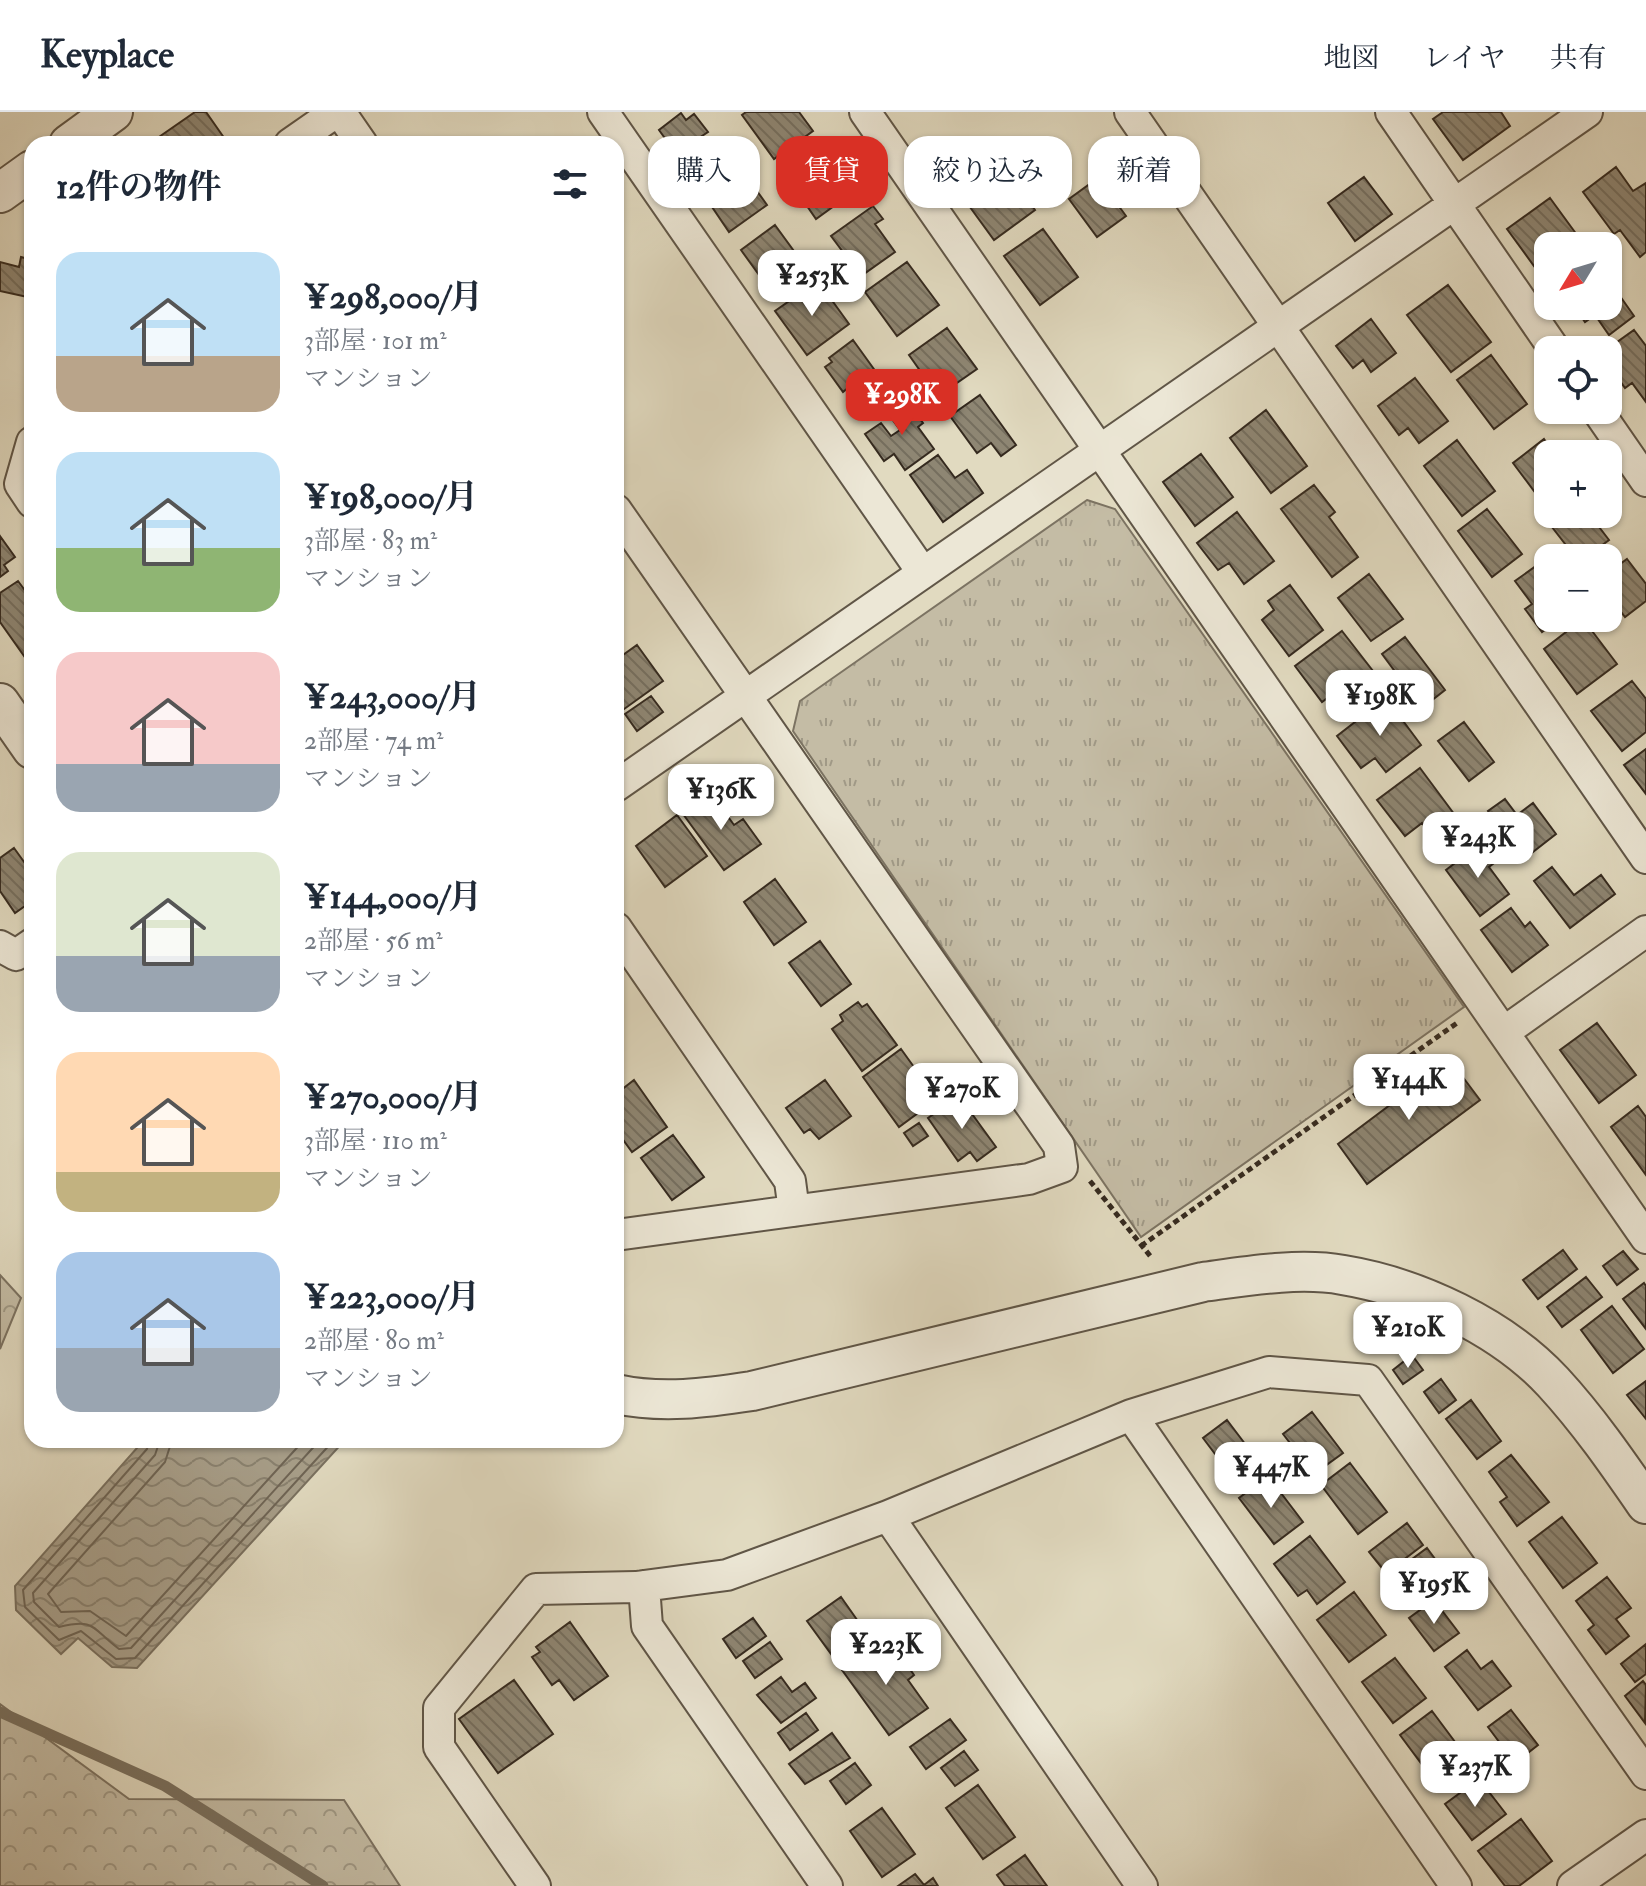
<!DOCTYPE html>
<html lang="ja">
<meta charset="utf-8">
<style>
body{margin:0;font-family:"IM FELL Double Pica","Noto Serif JP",serif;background:#f2f2f3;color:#1f2937;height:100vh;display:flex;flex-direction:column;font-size:30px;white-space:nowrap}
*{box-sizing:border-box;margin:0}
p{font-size:26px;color:#747a83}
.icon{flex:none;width:44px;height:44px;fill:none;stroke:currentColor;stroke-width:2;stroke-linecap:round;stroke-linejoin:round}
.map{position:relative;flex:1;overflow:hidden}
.sheet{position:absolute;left:24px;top:24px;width:600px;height:1312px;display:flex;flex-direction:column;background:#fff;border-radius:24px;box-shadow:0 2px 6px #0004}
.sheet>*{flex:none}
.hud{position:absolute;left:648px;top:24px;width:760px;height:72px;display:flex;gap:16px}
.needle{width:52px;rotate:232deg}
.fabs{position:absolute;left:1534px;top:120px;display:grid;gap:16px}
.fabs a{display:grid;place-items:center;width:88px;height:88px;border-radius:16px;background:#fff;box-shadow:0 2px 6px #0004;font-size:40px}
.price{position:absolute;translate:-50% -68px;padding:0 18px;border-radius:16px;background:#fff;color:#222;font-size:26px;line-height:52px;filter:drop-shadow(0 2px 4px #0008)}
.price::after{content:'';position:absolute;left:50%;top:48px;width:24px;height:18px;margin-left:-12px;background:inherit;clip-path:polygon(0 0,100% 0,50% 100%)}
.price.current{background:#d93025;color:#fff}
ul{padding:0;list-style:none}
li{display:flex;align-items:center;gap:24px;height:200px;padding:0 32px}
li span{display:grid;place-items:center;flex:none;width:224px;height:160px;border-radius:24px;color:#555}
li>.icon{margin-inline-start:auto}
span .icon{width:96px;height:96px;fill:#fffc;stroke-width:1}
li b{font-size:34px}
h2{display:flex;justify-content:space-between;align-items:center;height:96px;padding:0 32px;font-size:34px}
.tag{padding:0 28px;border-radius:24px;background:#fff;box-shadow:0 2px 6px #0004;font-size:28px;line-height:72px}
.tag.current{background:#d93025;color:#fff}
header{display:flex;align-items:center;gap:48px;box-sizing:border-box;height:112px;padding:0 40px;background:#fff;border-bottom:2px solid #e0e1e3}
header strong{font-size:38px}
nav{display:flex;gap:44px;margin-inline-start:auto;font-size:28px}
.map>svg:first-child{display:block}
.forest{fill:url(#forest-crowns);stroke:#7c7362;stroke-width:2}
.park{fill:url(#park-tufts);stroke:#7c7362;stroke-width:2}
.water{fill:url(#water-waves);stroke:#79705f;stroke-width:2}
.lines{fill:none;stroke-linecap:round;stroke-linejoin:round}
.shore{stroke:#6e6454;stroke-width:2}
.stream{stroke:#79705f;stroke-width:11}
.building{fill:url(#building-back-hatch);stroke:#352a1f;stroke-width:2}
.minor-casing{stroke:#605647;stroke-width:34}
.tertiary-casing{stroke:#605647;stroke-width:42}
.path{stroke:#352a1f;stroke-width:5;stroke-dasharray:6 4;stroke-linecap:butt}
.minor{stroke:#ece7d6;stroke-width:30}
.tertiary{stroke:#ece7d6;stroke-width:38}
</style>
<header>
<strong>Keyplace</strong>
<nav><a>地図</a><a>レイヤ</a><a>共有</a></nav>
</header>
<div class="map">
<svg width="1646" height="1774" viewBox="0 0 1646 1774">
<defs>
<pattern id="forest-crowns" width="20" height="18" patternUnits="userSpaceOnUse" patternTransform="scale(2)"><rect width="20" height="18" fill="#c4bca5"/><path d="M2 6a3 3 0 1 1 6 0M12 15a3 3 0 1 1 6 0" fill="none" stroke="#a09986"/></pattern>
<pattern id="park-tufts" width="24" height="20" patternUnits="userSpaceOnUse" patternTransform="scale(2)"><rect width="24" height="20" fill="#c4bca5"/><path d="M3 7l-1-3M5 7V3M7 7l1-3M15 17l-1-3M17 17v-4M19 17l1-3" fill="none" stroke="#a09986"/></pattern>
<pattern id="water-waves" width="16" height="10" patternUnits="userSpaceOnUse" patternTransform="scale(2)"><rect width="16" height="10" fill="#a79e89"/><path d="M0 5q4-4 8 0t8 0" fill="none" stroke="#89816f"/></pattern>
<pattern id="building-back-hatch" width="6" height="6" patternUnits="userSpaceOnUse" patternTransform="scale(2)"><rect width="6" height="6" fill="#8e8673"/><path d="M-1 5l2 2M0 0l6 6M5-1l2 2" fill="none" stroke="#756e5e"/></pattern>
</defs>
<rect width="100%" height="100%" fill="#e1dac0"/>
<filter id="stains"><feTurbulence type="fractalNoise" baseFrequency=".0025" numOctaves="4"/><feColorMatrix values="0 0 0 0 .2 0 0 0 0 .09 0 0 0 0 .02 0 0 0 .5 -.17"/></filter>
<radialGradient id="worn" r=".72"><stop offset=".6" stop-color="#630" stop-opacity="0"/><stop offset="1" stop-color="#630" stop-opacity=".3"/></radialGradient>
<path class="forest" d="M0,1163L21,1186L0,1237Z
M0,1592L129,1687L344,1688L400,1774H0Z"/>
<path class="park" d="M1087,388L1115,397L1464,895L1141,1125L793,619L800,589Z"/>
<path class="water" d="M144,1328H345L137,1556L112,1555L78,1526L61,1542L16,1498L15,1474Z"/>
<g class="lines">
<path class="shore" d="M149,1328L147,1337L23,1478L25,1495L59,1528L81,1519L116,1547L135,1546L334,1328
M160,1328L155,1343L33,1481L34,1490L59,1515C96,1506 91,1516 119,1537L131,1536L320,1328
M172,1328L165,1350L48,1482L61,1500L90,1499L126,1524L304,1328"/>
<path class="stream" d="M0,1600L165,1674L323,1774"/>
</g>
<path class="building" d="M195,0H206L227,30L164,32L159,25Z
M746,0H799L813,19L774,47L742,3Z
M1443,0H1501L1510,14L1463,48L1433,7Z
M681,1L686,8L694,2L708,20L699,26L708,37L685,54L659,18Z
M819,43L825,52L837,44L860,75L816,107L794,75L799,71L792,62Z
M740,46L754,65L749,68L767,93L729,120L706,86L712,82L701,66L722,51L726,56Z
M1001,50L1035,98L994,128L959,80Z
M1616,55L1633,79L1646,71V140L1640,145L1620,118L1614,122L1583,80Z
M1364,65L1392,102L1355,129L1328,91Z
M1098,66L1126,104L1097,125L1069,87Z
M1550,86L1577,123L1567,131L1569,134H1548V151L1545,146L1534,154L1507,117Z
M873,94L883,107L875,112L895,140L861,164L831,124Z
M775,113L807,157L772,181L741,138Z
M1043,117L1078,165L1040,193L1004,144Z
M21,145L32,148V186L0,179V150L19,155Z
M907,150L939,193L897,224L865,180Z
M1608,167L1634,204L1609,223L1595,203L1585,210L1574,194H1608Z
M818,169L849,212L807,243L775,199Z
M1448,173L1491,230L1451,260L1407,203Z
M1371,207L1396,241L1371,260L1363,248L1353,256L1336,234Z
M947,216L977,257L938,284L909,243Z
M1634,218L1646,234V290L1632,271L1625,276L1608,252L1606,238Z
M853,228L876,260L865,268L875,282L861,291L849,275L843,280L825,255L832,250L829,246Z
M1491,243L1527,292L1494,317L1457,268Z
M1415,266L1448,309L1419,331L1408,316L1399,323L1378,294Z
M980,283L1016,333L1001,344L991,331L977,341L950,304Z
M905,286L923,311L918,315L934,337L905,358L894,342L884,349L865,322L881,311L891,324L900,318L887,300Z
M1266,298L1307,354L1271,381L1230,326Z
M1544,327L1555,342H1548V381L1540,387L1513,351Z
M1457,328L1495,379L1462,404L1424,354Z
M1201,342L1233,385L1195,414L1163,370Z
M938,343L955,366L967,358L983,381L943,410L910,363Z
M1314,373L1335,400L1329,405L1358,445L1332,465L1281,397Z
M1487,397L1522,442L1492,465L1458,419Z
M1237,400L1274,449L1244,472L1229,451L1218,458L1197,431Z
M1551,402H1589L1609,428L1585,446H1576L1545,406Z
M0,424L15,445L4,453L8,459L0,465Z
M1627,447L1646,472V489L1625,505L1608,483V461Z
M1543,449L1548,456V506H1560L1542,520L1525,497L1532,492L1515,469Z
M1369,462L1403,507L1371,529L1338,486Z
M18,469L32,488L29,551L0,510V481Z
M1290,473L1323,518L1289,544L1262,508L1274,498L1268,489Z
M1583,507L1617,552L1577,582L1544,537Z
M1342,519L1380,568L1345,595L1334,581L1322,590L1295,554Z
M1405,525L1445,578L1418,599L1395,569L1399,565L1382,542Z
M637,533L663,569L620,600L616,595V548Z
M1632,569L1646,587V620L1622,639L1591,599Z
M651,584L663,600L637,619L625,602Z
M1386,586L1421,633L1386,660L1375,646L1361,656L1337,624Z
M1464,610L1494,650L1469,669L1438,629Z
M1646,637V682L1624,653Z
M1420,656L1463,714L1438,732L1422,711L1405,724L1377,688Z
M711,681L734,713L743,707L761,732L724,758L683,702Z
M1505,687L1517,703L1533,691L1556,722L1524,747L1488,699Z
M677,703L707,744L665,775L636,734Z
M1480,732L1494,751L1489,755L1509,782L1480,804L1446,758Z
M14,736L32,761V789L15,801L0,779V746Z
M1552,755L1574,783L1601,763L1615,782L1570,816L1534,769Z
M775,767L806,810L774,833L744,790Z
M1511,796L1525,815L1530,810L1548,833L1512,860L1481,818Z
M820,829L851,872L821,894L789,851Z
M858,890L862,895L867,892L897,933L862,959L832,917L843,909L840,903Z
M1597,911L1636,963L1599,991L1560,938Z
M901,937L937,987L899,1015L863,965Z
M1450,948L1480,988L1367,1072L1338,1032Z
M634,968L667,1015L632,1040L616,1018V982Z
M825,968L851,1004L819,1027L810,1017L804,1021L786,996Z
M959,984L996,1035L977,1049L970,1040L958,1049L928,1006Z
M1638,994L1646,1005V1063L1611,1015Z
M919,1011L928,1024L913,1034L904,1021Z
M673,1023L704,1065L672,1088L641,1046Z
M1563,1138L1577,1157L1538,1187L1523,1168Z
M1623,1139L1638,1157L1617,1173L1603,1154Z
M1586,1165L1602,1185L1562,1215L1547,1195Z
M1644,1171L1646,1174V1217L1623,1187Z
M1612,1194L1644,1237L1613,1261L1581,1218Z
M1412,1243L1423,1258L1403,1272L1393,1258Z
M1441,1267L1456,1288L1439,1301L1424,1280Z
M1646,1269V1307L1627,1283Z
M1471,1288L1501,1329L1477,1347L1446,1307Z
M1312,1300L1343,1341L1314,1362L1283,1322Z
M1227,1308L1261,1353L1237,1371L1203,1326Z
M1511,1343L1549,1390L1517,1414L1500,1390L1507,1385L1489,1360Z
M1350,1351L1387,1400L1358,1422L1321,1373Z
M1268,1364L1303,1410L1274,1432L1239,1386Z
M1562,1405L1597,1451L1563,1476L1529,1430Z
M1407,1411L1423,1433L1386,1461L1369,1440Z
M1310,1424L1345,1470L1317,1492L1307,1478L1298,1484L1274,1452Z
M1427,1436L1441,1455L1402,1484L1388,1465Z
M1607,1465L1631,1496L1616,1507L1629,1524L1606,1542L1588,1518L1594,1513L1576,1489Z
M1354,1480L1386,1523L1349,1550L1317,1508Z
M841,1485L867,1522L834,1546L807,1509Z
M1434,1488L1459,1521L1434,1539L1409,1506Z
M753,1506L766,1524L736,1546L723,1527Z
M570,1510L608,1564L574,1588L559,1568L552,1573L532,1545L540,1540L536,1535Z
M770,1530L782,1547L755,1566L743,1549Z
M880,1531L889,1542L896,1537L914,1563L908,1568L928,1596L889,1623L842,1558Z
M1646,1532V1562L1635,1570L1621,1552Z
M1467,1538L1481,1557L1492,1549L1511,1574L1478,1598L1445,1555Z
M1395,1546L1426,1586L1393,1611L1362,1570Z
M781,1565L792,1580L805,1571L816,1586L781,1611L757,1583Z
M514,1568L553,1622L498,1661L459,1607Z
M1643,1569L1646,1573L1645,1611L1625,1584Z
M1511,1598L1538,1633L1515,1651L1488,1615Z
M1432,1599L1464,1642L1432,1666L1400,1623Z
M806,1601L818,1618L790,1638L778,1621Z
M950,1607L966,1628L926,1657L910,1635Z
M832,1621L850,1646L805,1672L789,1652Z
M964,1639L978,1658L955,1674L941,1656Z
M855,1651L871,1673L846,1692L830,1669Z
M1479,1667L1506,1702L1472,1728L1445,1692Z
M978,1673L1015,1725L983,1747L946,1696Z
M882,1696L915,1742L882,1765L850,1719Z
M1521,1707L1552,1749L1519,1774H1505L1478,1739Z
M1025,1743L1047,1774H1005L997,1763Z
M915,1762L924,1773L933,1766L938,1774H898Z"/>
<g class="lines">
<defs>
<path id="minor" d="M340,0L362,32
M603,0L923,461
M865,0L1646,1126
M1130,0L1646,746
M1391,0L1555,238
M290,32L336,0
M1597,298L1646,369
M32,330L20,372L32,390
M616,398L1059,1034L1062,1055L1029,1067L616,1123
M616,674L1587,0
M616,816L790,1069L794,1099
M0,834L16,843L32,832
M1504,920L1646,819
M1131,1303L1456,1774
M888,1404L1142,1774
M644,1474L647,1514L827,1774
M535,1774L439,1635V1596L536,1477L636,1475L727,1463L888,1404L1131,1303L1269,1260L1368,1268L1646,1662
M1573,1774L1646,1723"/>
<path id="tertiary" d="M69,32L113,0
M0,81L32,58
M0,591L32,637
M616,1282C662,1292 706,1286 752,1279L1203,1170C1247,1164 1299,1155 1343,1163C1417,1175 1502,1215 1553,1270C1588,1308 1617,1350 1646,1392"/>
</defs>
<use href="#minor" class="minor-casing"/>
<use href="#tertiary" class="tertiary-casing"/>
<path class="path" d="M1090,1069L1151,1145
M1141,1134L1457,911"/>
<use href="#minor" class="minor"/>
<use href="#tertiary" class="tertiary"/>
</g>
<rect width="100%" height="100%" filter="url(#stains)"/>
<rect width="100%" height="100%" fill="url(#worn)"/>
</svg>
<div class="fabs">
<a><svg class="needle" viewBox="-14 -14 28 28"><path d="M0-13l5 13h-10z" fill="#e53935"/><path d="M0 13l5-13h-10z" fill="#747a83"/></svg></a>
<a><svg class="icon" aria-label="locate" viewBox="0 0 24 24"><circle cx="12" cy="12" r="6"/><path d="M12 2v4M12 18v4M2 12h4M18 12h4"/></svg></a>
<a>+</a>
<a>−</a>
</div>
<b class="price" style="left:812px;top:206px">¥253K</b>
<b class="price current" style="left:902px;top:325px">¥298K</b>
<b class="price" style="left:1380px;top:626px">¥198K</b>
<b class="price" style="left:721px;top:720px">¥136K</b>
<b class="price" style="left:1478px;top:768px">¥243K</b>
<b class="price" style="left:1409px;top:1010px">¥144K</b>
<b class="price" style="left:962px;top:1019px">¥270K</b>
<b class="price" style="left:1408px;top:1258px">¥210K</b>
<b class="price" style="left:1271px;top:1398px">¥447K</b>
<b class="price" style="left:1434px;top:1514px">¥195K</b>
<b class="price" style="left:886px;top:1575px">¥223K</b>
<b class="price" style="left:1475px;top:1697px">¥237K</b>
<div class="hud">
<a class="tag">購入</a>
<a class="tag current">賃貸</a>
<a class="tag">絞り込み</a>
<a class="tag">新着</a>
</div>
<section class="sheet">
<h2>12件の物件<svg class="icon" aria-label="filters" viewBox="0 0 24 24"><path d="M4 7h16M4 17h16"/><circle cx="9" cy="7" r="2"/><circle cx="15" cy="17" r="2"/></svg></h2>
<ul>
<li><span style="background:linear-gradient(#bfe0f5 65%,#b9a48a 0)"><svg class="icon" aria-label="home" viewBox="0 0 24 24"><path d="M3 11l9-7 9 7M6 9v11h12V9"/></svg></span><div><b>¥298,000/月</b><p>3部屋 · 101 m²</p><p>マンション</p></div></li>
<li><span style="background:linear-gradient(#bfe0f5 60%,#8fb573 0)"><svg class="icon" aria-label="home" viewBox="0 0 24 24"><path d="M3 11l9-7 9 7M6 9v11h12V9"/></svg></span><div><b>¥198,000/月</b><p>3部屋 · 83 m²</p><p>マンション</p></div></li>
<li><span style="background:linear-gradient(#f6c9c9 70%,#9aa5b1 0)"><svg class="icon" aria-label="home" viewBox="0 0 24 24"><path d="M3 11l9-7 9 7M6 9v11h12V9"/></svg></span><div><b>¥243,000/月</b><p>2部屋 · 74 m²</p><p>マンション</p></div></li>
<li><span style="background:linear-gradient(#dfe7d0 65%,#9aa5b1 0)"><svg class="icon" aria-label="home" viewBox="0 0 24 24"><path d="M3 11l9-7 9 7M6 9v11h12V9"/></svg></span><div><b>¥144,000/月</b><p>2部屋 · 56 m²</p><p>マンション</p></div></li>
<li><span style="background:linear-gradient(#ffd9b3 75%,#c2b280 0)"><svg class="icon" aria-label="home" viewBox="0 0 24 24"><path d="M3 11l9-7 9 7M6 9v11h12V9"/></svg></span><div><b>¥270,000/月</b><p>3部屋 · 110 m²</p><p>マンション</p></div></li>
<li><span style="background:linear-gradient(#a9c7e8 60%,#9aa5b1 0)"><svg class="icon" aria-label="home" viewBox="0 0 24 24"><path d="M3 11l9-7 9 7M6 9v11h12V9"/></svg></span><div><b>¥223,000/月</b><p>2部屋 · 80 m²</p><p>マンション</p></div></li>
</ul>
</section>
</div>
